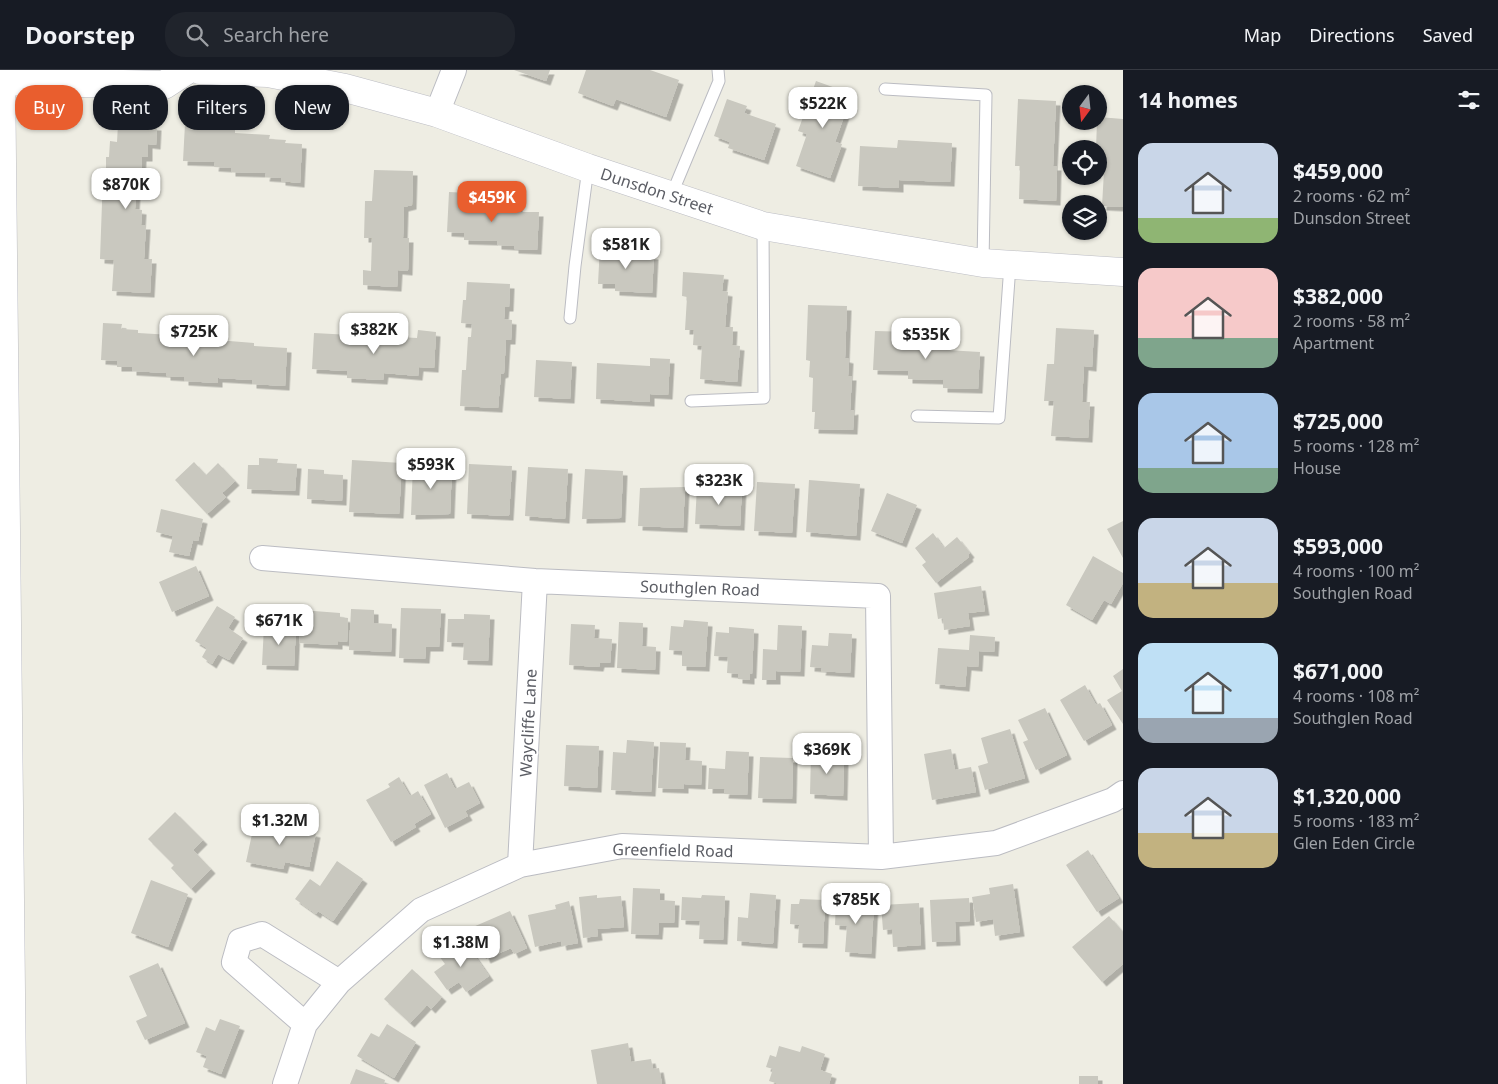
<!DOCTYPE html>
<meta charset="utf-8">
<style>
body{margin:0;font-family:"Noto Sans",sans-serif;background:#20242c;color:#f1f3f6;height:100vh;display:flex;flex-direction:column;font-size:19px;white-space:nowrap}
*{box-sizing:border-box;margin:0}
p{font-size:16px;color:#9ea1a6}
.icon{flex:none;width:28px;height:28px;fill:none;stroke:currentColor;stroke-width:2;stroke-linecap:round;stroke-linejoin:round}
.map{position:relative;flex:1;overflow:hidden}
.side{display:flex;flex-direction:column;background:#171b24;width:375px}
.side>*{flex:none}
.top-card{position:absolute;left:15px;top:15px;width:475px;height:45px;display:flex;gap:10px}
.needle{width:32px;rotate:195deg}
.controls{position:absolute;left:1062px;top:15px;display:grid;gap:10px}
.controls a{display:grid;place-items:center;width:45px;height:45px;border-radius:50%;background:#171b24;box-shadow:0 1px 4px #0004;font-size:25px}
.price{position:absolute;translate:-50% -42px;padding:0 11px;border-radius:10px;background:#fff;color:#222;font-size:16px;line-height:32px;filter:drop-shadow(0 1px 2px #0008)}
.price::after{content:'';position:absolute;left:50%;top:30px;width:15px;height:11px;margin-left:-8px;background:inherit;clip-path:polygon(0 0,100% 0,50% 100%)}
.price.current{background:#e95e2e;color:#fff}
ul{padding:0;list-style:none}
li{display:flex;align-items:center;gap:15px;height:125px;padding:0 15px}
li span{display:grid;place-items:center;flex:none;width:140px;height:100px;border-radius:15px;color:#555}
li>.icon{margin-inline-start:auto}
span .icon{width:60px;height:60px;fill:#fffc;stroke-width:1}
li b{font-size:21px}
h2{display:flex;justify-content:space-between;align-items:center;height:60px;padding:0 15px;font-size:21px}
.pill{padding:0 18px;border-radius:20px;background:#171b24;box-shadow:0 1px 4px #0004;font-size:18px;line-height:45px}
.pill.current{background:#e95e2e;color:#fff}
header{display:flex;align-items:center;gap:30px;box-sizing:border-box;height:70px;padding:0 25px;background:#171b24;border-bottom:1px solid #363941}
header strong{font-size:24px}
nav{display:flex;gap:28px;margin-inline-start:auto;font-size:18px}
.search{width:350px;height:45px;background:#20242c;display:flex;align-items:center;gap:12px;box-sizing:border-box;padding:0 18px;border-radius:20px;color:#9ea1a6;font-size:19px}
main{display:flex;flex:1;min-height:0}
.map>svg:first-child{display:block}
.building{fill:#c9c8bf;filter:url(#shadow)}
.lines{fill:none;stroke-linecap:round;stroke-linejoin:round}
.service-casing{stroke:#bbbcc2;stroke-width:13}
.minor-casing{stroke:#bbbcc2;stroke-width:26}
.secondary-casing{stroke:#bcbdc4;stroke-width:29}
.service{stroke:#fff;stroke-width:11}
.minor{stroke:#fff;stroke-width:24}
.secondary{stroke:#fff;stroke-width:28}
.labels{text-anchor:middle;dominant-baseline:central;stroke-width:4;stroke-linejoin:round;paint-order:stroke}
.street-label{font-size:16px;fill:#5b5d64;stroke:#fff}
</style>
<header>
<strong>Doorstep</strong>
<div class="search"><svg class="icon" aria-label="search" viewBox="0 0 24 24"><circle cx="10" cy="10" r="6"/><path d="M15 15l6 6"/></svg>Search here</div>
<nav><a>Map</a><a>Directions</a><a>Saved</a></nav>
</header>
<main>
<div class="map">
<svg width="1123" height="1014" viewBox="0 0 1123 1014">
<defs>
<filter id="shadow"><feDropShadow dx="4.5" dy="4.5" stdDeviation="0" flood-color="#0004"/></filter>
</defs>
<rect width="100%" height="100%" fill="#eeede3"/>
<path class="building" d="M514,0H550L546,11Z
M586,0H650L679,10L666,47L616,29L613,36L578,23Z
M816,11L852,24L835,72L842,74L830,108L796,96L807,64L798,61Z
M727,29L747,36L744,43L776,54L764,90L728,78L730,72L714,66Z
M1018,29L1056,31L1053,96H1057L1056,131L1019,129L1020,96H1015Z
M1099,47L1123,49V137L1102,136L1104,101H1099V79H1096L1097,51H1099Z
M118,54L157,56L156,75L148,74V87H142L141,104L137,103L135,139L142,140L141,155H146L144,189H152L150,223L112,221L114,190L100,189L103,105H106V87H109L110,71L117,72Z
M185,54L218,56V59L235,60V63L270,65L269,69L286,70L285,73L302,74L300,113L281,111V108L265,107L266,103L231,102V98L214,97L215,92L183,91Z
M898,70L952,73L950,112L899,110V118L858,116L860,76L897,78Z
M374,100L413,101L412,135L404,137L403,168H409L408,201L398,200L397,217L363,215V200L371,201L372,168H364L365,131H372Z
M449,122L469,123V132L503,133V136H518V142H539L537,180L514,179V176L497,175V171L464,170V163L447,162Z
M600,175L620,176V184L654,185L652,223L615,221V214H598Z
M683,202L724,205L722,221L728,222L725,257H733L732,275L740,276L737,312L700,309L702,276L693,275L694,260H685L687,227L682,226Z
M467,212L510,214L509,237H505L504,249L512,250L511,270H506L504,303L501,304L498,338L460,336L462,300H466L468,267H471L472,254L461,253L463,230H466Z
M808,235L847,236L845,288L849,289L848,306H852L850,341L854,340L853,360L814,359L815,342H812L813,308L809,307L810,291L806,290Z
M103,253L122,254L121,259L138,260V263L172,265V268L188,269V273L217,275V270L254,273V276L287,278L285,316L252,314V310L218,308V313L184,311V307L166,306V303L132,301V297H117V291L101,290Z
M1056,258L1094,260L1092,297L1084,296L1082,332H1090L1088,368L1051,366L1054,331H1044L1047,294H1054Z
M418,260L436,262L434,298L419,297L418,306L384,303L383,310L347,308V301L312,299L314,263L351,265L350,272L383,274V266L417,268Z
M875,261L913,262L912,271L946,272V280L980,282L978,319L943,318V310L908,309V301L873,300Z
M650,288L670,289L668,325L650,324V332L596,329L597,293L650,296Z
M536,290L572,292L570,329L534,327Z
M259,388L278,389L277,393L297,394L295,421L247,419L248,395H259Z
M352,390L402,393L399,444L349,442Z
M194,392L206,405L218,393L235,411L222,423L226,427L207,444L175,410Z
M469,394L512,396L509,446L467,444Z
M413,395L452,397L450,444L411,445Z
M528,397L568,399L565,449L525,446Z
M308,399L324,400V404L343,405L342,431L307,429Z
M585,399L623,401L621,448L582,449Z
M809,410L860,414L856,466L806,462Z
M757,412L795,414L792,463L754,461Z
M697,416H742L740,456L695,454Z
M685,417L683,458L638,456L640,418Z
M887,423L917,435L902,473L871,461Z
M161,439L203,449L198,471L193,470L189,486L169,482L173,466L156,462Z
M1123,451V488L1107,459Z
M933,463L944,478L957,467L970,483L968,485L969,487L936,513L922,495L926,492L915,478Z
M1093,486L1123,503V513L1111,534L1104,530L1092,550L1066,535Z
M196,496L209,526L172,542L159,512Z
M981,516L985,541L968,543L970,556L944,560L943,548L938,549L934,523Z
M217,536L235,547L228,558L243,568L229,590L218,584L212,594L202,587L207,578L195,571Z
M401,538L441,539L439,577H426L425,589L399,588Z
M351,539L374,540V553L392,554L391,582L349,580Z
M301,540L340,543V547L348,548L347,572L338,571V575L299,573Z
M464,544L490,545L488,591L463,590L464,573L447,572L448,549H464Z
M684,550L708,552L705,597L682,596V581L669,580L671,556L683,557Z
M619,552L643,553L642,576L656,577L655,600L617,598Z
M571,554L595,555L594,568L612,569L610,593H600L599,597L569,595Z
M778,555L802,556L800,602L776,601V610H762L763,579L777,580Z
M264,556L296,557L294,596L262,595Z
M729,557L754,559L752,604H750V610L738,609V604L727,603L728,587L714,586L716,562L729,563Z
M829,563L852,564L850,603L821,601L822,598L810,597L812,575L828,576Z
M970,565L995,567L994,582L979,581L978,597L967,596L965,617L935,614L938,578L969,580Z
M1123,599V654L1107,630L1122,621L1113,606Z
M1085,615L1096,635L1100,633L1112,655L1084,671L1060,630Z
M1045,638L1067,685L1036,700L1023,672L1028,670L1018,650Z
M1010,659L1025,708L985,720L978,696L988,693L981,668Z
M627,670L654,672L651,722L611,720L613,682L626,683Z
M660,672L686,673L685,690L702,691L701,715L684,714V719L658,718Z
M566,675L599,676L597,718L564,716Z
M951,679L955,700L971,697L976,722L932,730L924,684Z
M726,681L749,682L747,725L724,724L725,719H708L709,698L725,699Z
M811,684L844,686L843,726L810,724Z
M760,687L793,688L792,729L758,728Z
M447,703L455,719L469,712L480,733L465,741L468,746L445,758L424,715Z
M399,707L410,726L418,721L431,744L414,754L416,757L391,772L366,730L390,717L388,714Z
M175,742L203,770L193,780L211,799L191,819L171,798L174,795L148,769Z
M255,750L316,763L309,797L285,792L283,799L246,792Z
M1088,780L1119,828L1097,842L1066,795Z
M337,791L363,809L333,851L318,841L316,844L295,829L310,809L320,816Z
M151,810L188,824L168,877L131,863Z
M1013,814L1020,862L995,866L993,849L976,852L972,827L990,824L989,818Z
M633,818L660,819V830L675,831L674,853H659L658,865L631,864Z
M750,823L776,825L773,874L737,871L738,847L748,848Z
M597,825V828L621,826L624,857L597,859L598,866L583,868L579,827Z
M702,825L725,826L723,870L699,869L700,851L681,850L682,827L701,828Z
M969,828L970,851L955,852L956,871L932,872L930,830Z
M800,829L825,830L823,874L798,873L799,855L790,854L791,834H799Z
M569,831L578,873L562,876L561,871L535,877L528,845L556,839L555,835Z
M836,831L874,834L871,884L845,882L847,856L835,855Z
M919,833L921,875L893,877L892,859L883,860L881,835Z
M510,841L527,878L514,884L511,878L486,889L473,857Z
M1109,846L1123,862V894L1102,912L1072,877Z
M463,869L489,906L466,922L459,912L447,920L434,902L445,894L439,886Z
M158,893L185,953L145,970L136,951L147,946L129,906Z
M412,899L442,927L431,939L427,935L410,953L384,929Z
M220,949L240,956L221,1004L203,997L207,986L196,982L206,957L215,961Z
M387,954L416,972L394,1008L357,986L371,963L379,967Z
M628,973L631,992L651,989L653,999L659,998L662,1014H597L591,980Z
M779,976L800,982L802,976L825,984L820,1000L832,1004L829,1014H779L769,1011L773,999L766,997L770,985L776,987Z
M356,999L385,1010L384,1014H350Z
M1079,1006H1098V1014H1079Z"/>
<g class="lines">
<defs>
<path id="service" d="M885,19L986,25L983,193
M671,126L719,11L718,0
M570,248L575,196L588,98
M691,331L764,328L763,156
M917,346L999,348L1010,195"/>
<path id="minor" d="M437,43L454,0
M262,488L535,511L878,526L881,787
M520,795L535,511
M305,954L234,892L240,871L262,864L339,912
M285,1014L305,954L339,912L421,840L520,795L622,776L881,787L996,773L1113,730L1123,723"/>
<path id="secondary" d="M1,0L12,1014
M200,0L268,3L345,18L437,43L588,98L763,156L983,193L1123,202
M0,11L164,15L187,0"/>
</defs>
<use href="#service" class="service-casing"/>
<use href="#minor" class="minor-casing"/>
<use href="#secondary" class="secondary-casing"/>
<use href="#service" class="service"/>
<use href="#minor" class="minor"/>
<use href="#secondary" class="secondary"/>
</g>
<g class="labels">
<g class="street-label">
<text transform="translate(657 121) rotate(18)">Dunsdon Street</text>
<text transform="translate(700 518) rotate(2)">Southglen Road</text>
<text transform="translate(528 653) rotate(-87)">Waycliffe Lane</text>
<text transform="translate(673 780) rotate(1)">Greenfield Road</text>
</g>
</g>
</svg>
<div class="controls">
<a><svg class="needle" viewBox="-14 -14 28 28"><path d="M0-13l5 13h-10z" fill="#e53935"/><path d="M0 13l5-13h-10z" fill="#9ea1a6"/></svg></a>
<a><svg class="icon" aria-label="locate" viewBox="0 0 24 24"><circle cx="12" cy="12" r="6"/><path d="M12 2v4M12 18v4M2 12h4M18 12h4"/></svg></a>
<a><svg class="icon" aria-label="layers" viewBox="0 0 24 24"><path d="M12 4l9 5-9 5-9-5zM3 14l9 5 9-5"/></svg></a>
</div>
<b class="price" style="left:823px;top:59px">$522K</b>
<b class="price" style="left:126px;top:140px">$870K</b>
<b class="price current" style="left:492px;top:153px">$459K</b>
<b class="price" style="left:626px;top:200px">$581K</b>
<b class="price" style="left:374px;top:285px">$382K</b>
<b class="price" style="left:194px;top:287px">$725K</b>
<b class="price" style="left:926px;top:290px">$535K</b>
<b class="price" style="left:431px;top:420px">$593K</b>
<b class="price" style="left:719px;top:436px">$323K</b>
<b class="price" style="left:279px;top:576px">$671K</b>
<b class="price" style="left:827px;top:705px">$369K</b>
<b class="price" style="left:280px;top:776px">$1.32M</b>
<b class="price" style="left:856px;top:855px">$785K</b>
<b class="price" style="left:461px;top:898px">$1.38M</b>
<div class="top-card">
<a class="pill current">Buy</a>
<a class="pill">Rent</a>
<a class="pill">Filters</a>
<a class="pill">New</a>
</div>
</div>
<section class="side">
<h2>14 homes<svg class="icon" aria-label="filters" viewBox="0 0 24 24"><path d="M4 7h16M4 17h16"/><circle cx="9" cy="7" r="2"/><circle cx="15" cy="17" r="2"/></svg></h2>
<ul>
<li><span style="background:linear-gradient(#c9d6e8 75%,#8fb573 0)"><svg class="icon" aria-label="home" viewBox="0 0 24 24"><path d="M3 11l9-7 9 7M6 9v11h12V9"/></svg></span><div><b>$459,000</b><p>2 rooms · 62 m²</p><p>Dunsdon Street</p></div></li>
<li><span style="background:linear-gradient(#f6c9c9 70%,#7fa58c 0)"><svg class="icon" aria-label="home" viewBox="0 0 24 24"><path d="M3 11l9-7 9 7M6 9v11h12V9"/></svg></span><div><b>$382,000</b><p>2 rooms · 58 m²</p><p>Apartment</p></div></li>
<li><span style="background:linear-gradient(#a9c7e8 75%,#7fa58c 0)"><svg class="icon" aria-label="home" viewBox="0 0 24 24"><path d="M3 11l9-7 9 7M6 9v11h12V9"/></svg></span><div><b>$725,000</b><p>5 rooms · 128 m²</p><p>House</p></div></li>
<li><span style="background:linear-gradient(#c9d6e8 65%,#c2b280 0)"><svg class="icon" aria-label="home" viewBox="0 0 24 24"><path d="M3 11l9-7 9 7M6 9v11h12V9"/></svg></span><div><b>$593,000</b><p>4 rooms · 100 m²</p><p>Southglen Road</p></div></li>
<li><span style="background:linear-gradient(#bfe0f5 75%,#9aa5b1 0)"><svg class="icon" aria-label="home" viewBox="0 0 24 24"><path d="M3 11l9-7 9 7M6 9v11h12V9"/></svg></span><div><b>$671,000</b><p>4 rooms · 108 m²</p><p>Southglen Road</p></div></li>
<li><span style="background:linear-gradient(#c9d6e8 65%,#c2b280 0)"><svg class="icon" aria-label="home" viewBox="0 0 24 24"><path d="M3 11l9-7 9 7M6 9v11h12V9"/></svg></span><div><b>$1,320,000</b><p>5 rooms · 183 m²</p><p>Glen Eden Circle</p></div></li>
</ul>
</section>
</main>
